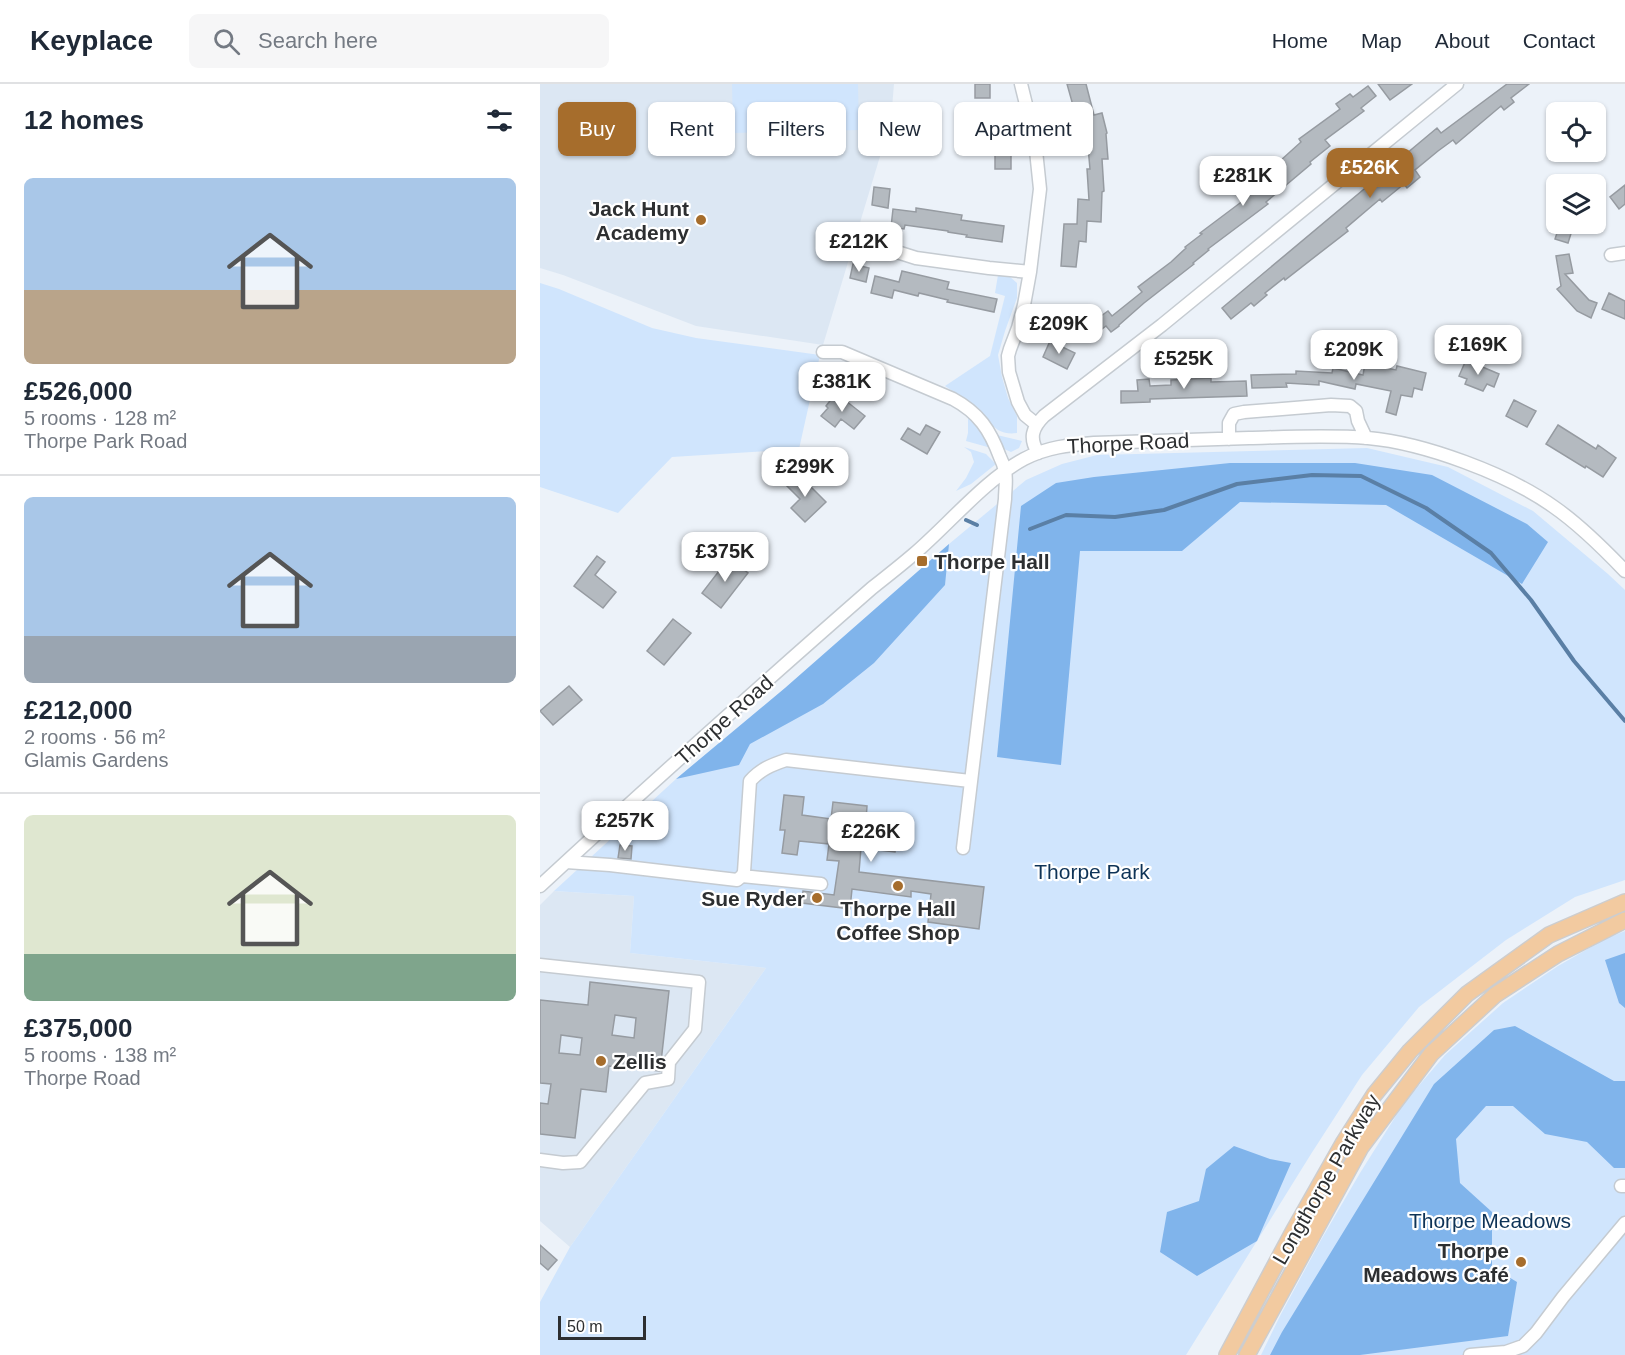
<!DOCTYPE html>
<meta charset="utf-8">
<style>
body{margin:0;font-family:Helvetica,sans-serif;background:#f6f6f7;color:#1f2937;height:100vh;display:flex;flex-direction:column;font-size:22px;white-space:nowrap}
*{box-sizing:border-box;margin:0}
p{font-size:20px;color:#747a83}
.icon{flex:none;width:33px;height:33px;fill:none;stroke:currentColor;stroke-width:2;stroke-linecap:round;stroke-linejoin:round}
.map{position:relative;flex:1;overflow:hidden}
.side{display:flex;flex-direction:column;background:#fff;width:540px}
.side>*{flex:none}
.guide{position:absolute;left:18px;top:18px;width:570px;height:54px;display:flex;gap:12px}
.tools{position:absolute;left:1006px;top:18px;display:grid;gap:12px}
.tools a{display:grid;place-items:center;width:60px;height:60px;border-radius:9px;background:#fff;box-shadow:0 2px 4px #0004;font-size:30px}
.scale{position:absolute;left:18px;bottom:15px;width:88px;box-sizing:border-box;padding-left:6px;border:3px solid #2d2f31;border-top:0;font-size:16px;line-height:21px;white-space:nowrap;color:#2d2f31;-webkit-text-stroke:4px #fff;paint-order:stroke}
.price{position:absolute;translate:-50% -51px;padding:0 14px;border-radius:12px;background:#fff;color:#222;font-size:20px;line-height:39px;filter:drop-shadow(0 2px 3px #0008)}
.price::after{content:'';position:absolute;left:50%;top:36px;width:18px;height:14px;margin-left:-9px;background:inherit;clip-path:polygon(0 0,100% 0,50% 100%)}
.price.selected{background:#a66d2c;color:#fff}
ul{padding:0;list-style:none}
li{display:grid;align-content:center;gap:12px;height:318px;padding:0 24px}
li+li{border-top:2px solid #e0e1e3}
li span{display:grid;place-items:center;height:186px;border-radius:9px;color:#555}
li>.icon{margin-inline-start:auto}
span .icon{width:108px;height:108px;fill:#fffc;stroke-width:1}
li b{font-size:26px}
h2{display:flex;justify-content:space-between;align-items:center;height:72px;padding:0 24px;font-size:26px}
.pill{padding:0 21px;border-radius:9px;background:#fff;box-shadow:0 2px 4px #0004;font-size:21px;line-height:54px}
.pill.selected{background:#a66d2c;color:#fff}
header{display:flex;align-items:center;gap:36px;box-sizing:border-box;height:84px;padding:0 30px;background:#fff;border-bottom:2px solid #e0e1e3}
header strong{font-size:28px}
nav{display:flex;gap:33px;margin-inline-start:auto;font-size:21px}
.search{width:420px;height:54px;background:#f6f6f7;display:flex;align-items:center;gap:15px;box-sizing:border-box;padding:0 21px;border-radius:9px;color:#747a83;font-size:22px}
main{display:flex;flex:1;min-height:0}
.map>svg:first-child{display:block}
.built{fill:#dce7f3}
.green{fill:#d0e5fd}
.forest{fill:#80b4eb}
.lines{fill:none;stroke-linecap:round;stroke-linejoin:round}
.stream{stroke:#5a7fa5;stroke-width:4}
.building{fill:#b4bac0;stroke:#969ba1;stroke-width:1.5;fill-rule:evenodd}
.minor-casing{stroke:#c5cbd1;stroke-width:15}
.major-casing{stroke:#cdcdce;stroke-width:18}
.minor{stroke:#fff;stroke-width:12}
.major{stroke:#f2caa0;stroke-width:15}
.poi-dot{fill:#a66d2c;stroke:#fff;stroke-width:2}
.labels{text-anchor:middle;dominant-baseline:central;stroke-width:4.5;stroke-linejoin:round;paint-order:stroke}
.poi-label{font-size:21px;font-weight:bold;fill:#2d2f31;stroke:#fff;text-anchor:end}
.street-label{font-size:21px;fill:#2d2f31;stroke:#fff}
.park-label{font-size:21px;fill:#0e3357;stroke:#fff}
</style>
<header>
<strong>Keyplace</strong>
<div class="search"><svg class="icon" aria-label="search" viewBox="0 0 24 24"><circle cx="10" cy="10" r="6"/><path d="M15 15l6 6"/></svg>Search here</div>
<nav><a>Home</a><a>Map</a><a>About</a><a>Contact</a></nav>
</header>
<main>
<section class="side">
<h2>12 homes<svg class="icon" aria-label="filters" viewBox="0 0 24 24"><path d="M4 7h16M4 17h16"/><circle cx="9" cy="7" r="2"/><circle cx="15" cy="17" r="2"/></svg></h2>
<ul>
<li><span style="background:linear-gradient(#a9c7e8 60%,#b9a48a 0)"><svg class="icon" aria-label="home" viewBox="0 0 24 24"><path d="M3 11l9-7 9 7M6 9v11h12V9"/></svg></span><div><b>£526,000</b><p>5 rooms · 128 m²</p><p>Thorpe Park Road</p></div></li>
<li><span style="background:linear-gradient(#a9c7e8 75%,#9aa5b1 0)"><svg class="icon" aria-label="home" viewBox="0 0 24 24"><path d="M3 11l9-7 9 7M6 9v11h12V9"/></svg></span><div><b>£212,000</b><p>2 rooms · 56 m²</p><p>Glamis Gardens</p></div></li>
<li><span style="background:linear-gradient(#dfe7d0 75%,#7fa58c 0)"><svg class="icon" aria-label="home" viewBox="0 0 24 24"><path d="M3 11l9-7 9 7M6 9v11h12V9"/></svg></span><div><b>£375,000</b><p>5 rooms · 138 m²</p><p>Thorpe Road</p></div></li>
</ul>
</section>
<div class="map">
<svg width="1085" height="1271" viewBox="0 0 1085 1271">
<rect width="100%" height="100%" fill="#ecf2f9"/>
<path class="built" d="M0,0H354L351,36L283,261L156,242L23,191L0,184Z
M14,807L94,812L90,869L226,884L30,1163L0,1137V821Z"/>
<path class="green" d="M192,0H318L319,46L193,49Z
M458,191L469,192L477,199V214L465,247L458,271L462,293L468,314L477,332V349C454,352 451,337 438,324C428,316 415,309 405,302L450,272L465,212L455,209Z
M0,199L19,205L112,244L156,254L280,271L259,365L132,373L78,429L0,403Z
M331,286H336L422,323L436,334L447,348L452,362L451,364L426,357L428,349V333L422,326Z
M457,351L482,357L479,364L471,368L464,365Z
M424,363L446,370L456,380L431,400L416,407L426,394L434,378L431,368Z
M827,364L908,383L993,427L1068,490L1085,506V796L1035,813L966,856L879,923L822,991L771,1070L646,1271H0V1218L30,1163L226,884L90,869L94,812L14,807L136,695L245,604L409,460L486,396L522,380L557,371Z
M1085,847V1271H721L741,1230L781,1156L820,1089L864,1019L905,971L963,919L1018,882L1065,855Z"/>
<path class="forest" d="M690,379H815L892,391L987,440L1008,458L982,500L846,421L700,418L642,467H540L521,681L457,673L481,422L516,399L554,393Z
M409,460L405,501L334,579L283,620L210,660L199,681L136,695L245,604Z
M1085,869V924L1079,919L1065,876Z
M975,942L1074,997H1085V1084H1074L1047,1058L1005,1050L973,1022H946L916,1055L920,1099L952,1128V1183L977,1198L968,1252L820,1271H730L742,1248L894,1000L954,946Z
M694,1062L730,1075L751,1079L717,1157L657,1192L620,1168L627,1128L659,1117L666,1085Z"/>
<g class="lines">
<path class="stream" d="M426,436L437,441
M490,445L526,431L575,433L624,426L697,400L772,391L821,392L886,424L951,469L991,516L1034,577L1085,637"/>
</g>
<path class="building" d="M435,0H450V14H435Z
M527,0H546L554,31L562,29L567,49L566,50L568,75H562L564,107L562,108L561,138L547,137L546,158L539,157L536,183L521,182L524,140H537L538,115L549,116L547,85H550L548,63L551,62L541,24L534,25Z
M838,0H872L850,16Z
M967,0H989L971,14L974,18L964,26L961,22L916,60L913,56L898,67L875,86L880,93L867,104L864,100L842,118L840,115L806,144L808,147L745,196L744,194L725,209L727,211L714,222L711,219L691,235L682,224L897,44L901,49Z
M828,2L836,12L821,24L824,27L785,56L790,62L770,78L771,80L726,118L728,120L668,165L669,166L653,179L654,180L604,219L579,241V242L571,248L566,242L550,254L543,245L568,227L572,232L602,208L598,203L631,178L646,164L645,163L662,150L660,149L704,116L698,109L711,98L717,105L734,91L730,86L761,58L759,55L800,25L796,20L810,10L813,13Z
M443,23H459V43H464V67H471V85H455V60H448V40H443Z
M1085,101V120L1079,125L1070,113Z
M334,103L350,105L348,124L332,121Z
M376,124L422,131L421,136L464,142L462,158L426,153L427,151L408,148V147L365,141L364,145L351,143L353,125L376,128Z
M1020,140H1034L1028,159L1015,155Z
M1029,170L1033,189L1025,190L1049,216L1057,219L1051,234L1037,227L1017,205L1021,202L1016,172Z
M313,180L329,184L326,198L310,194Z
M362,187L409,198L407,205L457,215L454,228L407,218L408,216L379,209L378,212L354,206L352,214L331,209L335,192L359,198Z
M1069,209L1085,217V235L1062,225Z
M510,257L535,269L527,285L503,273Z
M926,276L959,290L954,303L947,300L943,307L925,300L927,295L919,292Z
M825,280L856,286L857,282L886,289L882,306L874,304L872,313L861,311L856,331L846,328L851,307L816,300L815,305L779,297V301L746,299L747,303L712,304L711,291L756,290V287L792,289L793,284L823,291Z
M671,294V298L706,297L707,312L610,315V318L581,319V307H598L597,296L609,295L610,302L631,301V296Z
M296,309L325,332L314,345L301,335L295,343L281,332L288,324L286,322Z
M974,316L996,327L987,343L966,332Z
M386,341L400,348L387,370L361,355L368,344L380,351Z
M1018,341L1056,365L1058,361L1076,374L1063,393L1046,382L1045,384L1006,360Z
M258,390L286,418L265,438L251,424L260,415L246,401Z
M57,472L65,478L55,491L76,508L63,524L34,502Z
M189,474L208,489L181,524L162,509Z
M133,535L151,549L124,581L107,567Z
M29,602L42,616L13,641L0,627Z
M244,711L264,713L262,731L291,735L293,718L327,722L326,737L358,741L355,768L321,764L319,788L444,803L439,845L388,838L391,810L371,807V813L312,805L310,825L262,819L263,807L294,811L299,777L287,776L289,760L259,757L257,771L242,769L245,746H240Z
M80,761L92,762L91,775L78,774Z
M50,898L129,907L120,987L69,982L66,1008L41,1005L35,1054L0,1050V1019L8,1020L11,1000L0,999V916L48,921ZM75,931L96,934L94,954L72,951ZM21,951L42,954L40,971L19,969Z
M0,1161L17,1176L8,1186L0,1179Z"/>
<g class="lines">
<defs>
<path id="minor" d="M481,0L495,57L500,105L490,188L484,221L478,244L470,265L468,272L469,288L478,318L485,331L496,340
M316,155L376,174L449,184L490,188
M1071,171L1085,169
M283,268H302L413,315C439,329 450,346 460,373C462,377 464,382 465,387C467,395 465,406 465,415L423,764
M689,355V339L694,330L704,328L791,321L810,322L816,327L818,337L826,354
M498,369C489,354 492,344 504,332L622,241L917,0
M26,778L70,781L197,796L202,792L204,788L210,697C221,685 231,681 246,676L430,697
M202,792L281,800
M0,802C109,701 220,602 332,504C346,493 360,482 374,470C408,441 445,396 484,375C507,363 529,361 554,359C606,357 658,356 709,354C748,353 789,351 828,354C884,359 968,390 1014,423C1040,441 1063,464 1085,487
M0,881L159,898L155,945L129,978L128,995L105,999L40,1078L23,1079L0,1076
M1081,1102H1085
M930,1271L966,1268L983,1262L996,1249L1023,1213L1085,1139"/>
<path id="major" d="M687,1271L753,1148L804,1058L834,1011L870,967L927,910L1009,851L1085,818
M707,1271L821,1063L891,970L955,911L1018,870L1085,836"/>
</defs>
<use href="#minor" class="minor-casing"/>
<use href="#major" class="major-casing"/>
<use href="#minor" class="minor"/>
<use href="#major" class="major"/>
</g>
<g class="poi-dot">
<circle cx="161" cy="136" r="6"/>
<rect x="376" y="471" width="12" height="12" rx="3"/>
<circle cx="358" cy="802" r="6"/>
<circle cx="277" cy="814" r="6"/>
<circle cx="61" cy="977" r="6"/>
<circle cx="981" cy="1178" r="6"/>
</g>
<g class="labels">
<g class="poi-label">
<text x="149" y="124">Jack Hunt<tspan x="149" dy="24">Academy</tspan></text>
<text x="394" y="477" text-anchor="start">Thorpe Hall</text>
<text x="265" y="814">Sue Ryder</text>
<text x="358" y="824" text-anchor="middle">Thorpe Hall<tspan x="358" dy="24">Coffee Shop</tspan></text>
<text x="73" y="977" text-anchor="start">Zellis</text>
<text x="969" y="1166">Thorpe<tspan x="969" dy="24">Meadows Café</tspan></text>
</g>
<g class="street-label">
<text transform="translate(588 359) rotate(-3)">Thorpe Road</text>
<text transform="translate(184 636) rotate(-42)">Thorpe Road</text>
<text transform="translate(786 1095) rotate(-60)">Longthorpe Parkway</text>
</g>
<g class="park-label">
<text x="552" y="787">Thorpe Park</text>
<text x="950" y="1136">Thorpe Meadows</text>
</g>
</g>
</svg>
<div class="tools">
<a><svg class="icon" aria-label="locate" viewBox="0 0 24 24"><circle cx="12" cy="12" r="6"/><path d="M12 2v4M12 18v4M2 12h4M18 12h4"/></svg></a>
<a><svg class="icon" aria-label="layers" viewBox="0 0 24 24"><path d="M12 4l9 5-9 5-9-5zM3 14l9 5 9-5"/></svg></a>
</div>
<div class="scale">50 m</div>
<b class="price selected" style="left:830px;top:115px">£526K</b>
<b class="price" style="left:703px;top:123px">£281K</b>
<b class="price" style="left:319px;top:189px">£212K</b>
<b class="price" style="left:519px;top:271px">£209K</b>
<b class="price" style="left:938px;top:292px">£169K</b>
<b class="price" style="left:814px;top:297px">£209K</b>
<b class="price" style="left:644px;top:306px">£525K</b>
<b class="price" style="left:302px;top:329px">£381K</b>
<b class="price" style="left:265px;top:414px">£299K</b>
<b class="price" style="left:185px;top:499px">£375K</b>
<b class="price" style="left:85px;top:768px">£257K</b>
<b class="price" style="left:331px;top:779px">£226K</b>
<div class="guide">
<a class="pill selected">Buy</a>
<a class="pill">Rent</a>
<a class="pill">Filters</a>
<a class="pill">New</a>
<a class="pill">Apartment</a>
</div>
</div>
</main>
